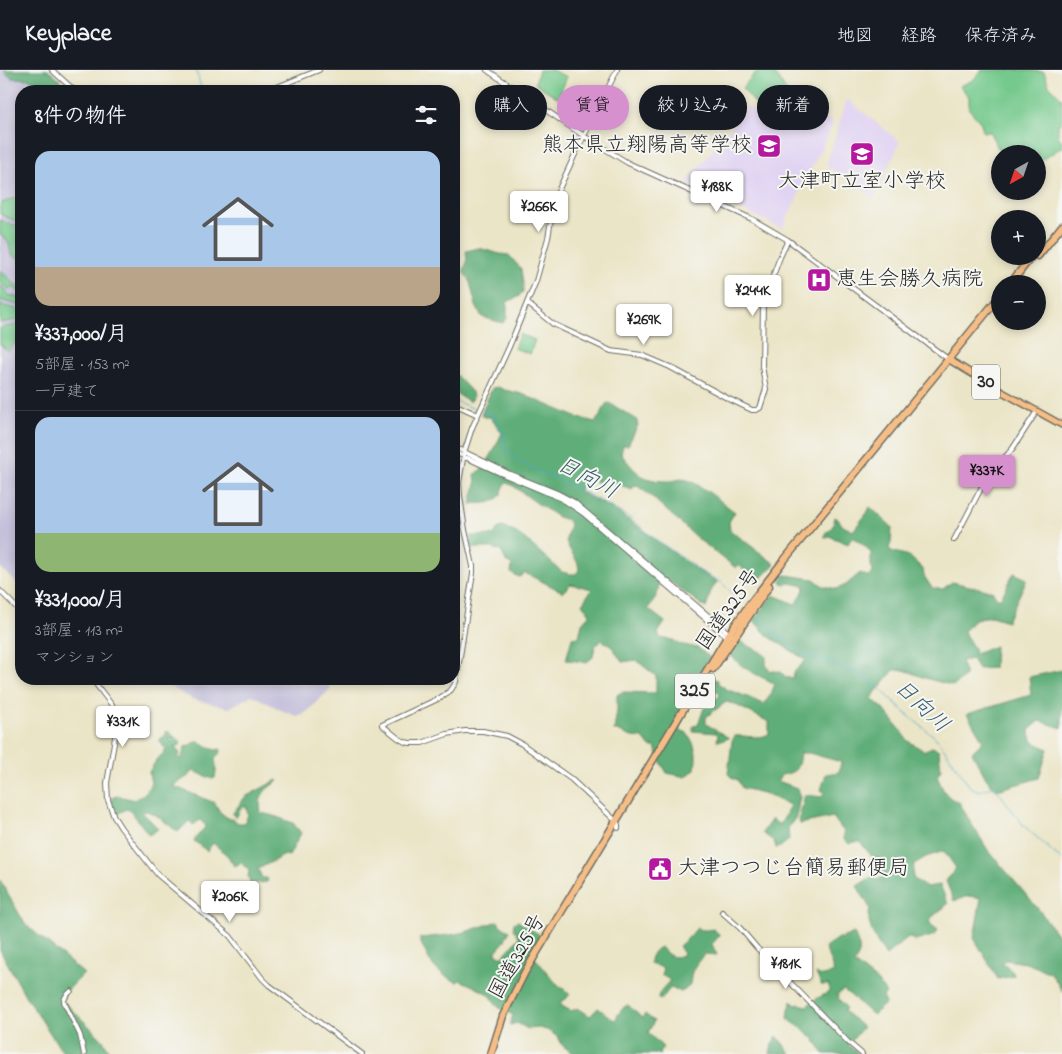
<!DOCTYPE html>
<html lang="ja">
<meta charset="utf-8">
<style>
body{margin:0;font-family:"Indie Flower","Klee One",sans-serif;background:#242831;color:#f1f3f6;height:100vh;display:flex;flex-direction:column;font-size:19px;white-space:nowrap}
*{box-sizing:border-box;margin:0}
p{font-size:16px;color:#9ea1a6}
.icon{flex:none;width:28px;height:28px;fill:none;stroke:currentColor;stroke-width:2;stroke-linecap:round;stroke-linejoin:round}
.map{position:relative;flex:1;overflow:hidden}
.drawer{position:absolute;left:15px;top:15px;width:445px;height:600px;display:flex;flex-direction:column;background:#171b24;border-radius:20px;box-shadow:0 2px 8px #0003}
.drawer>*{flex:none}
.hud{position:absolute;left:475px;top:15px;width:475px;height:45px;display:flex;gap:10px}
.needle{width:32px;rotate:220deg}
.fabs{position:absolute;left:991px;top:75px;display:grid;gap:10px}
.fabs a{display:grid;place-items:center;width:55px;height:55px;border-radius:50%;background:#171b24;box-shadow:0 2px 8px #0003;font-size:25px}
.price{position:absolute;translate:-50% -42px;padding:0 11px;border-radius:5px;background:#fff;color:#222;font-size:16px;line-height:32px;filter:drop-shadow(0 1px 2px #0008)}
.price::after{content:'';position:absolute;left:50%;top:30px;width:15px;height:11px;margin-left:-8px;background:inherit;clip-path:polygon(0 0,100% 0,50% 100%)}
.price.selected{background:#d690ce;color:#111}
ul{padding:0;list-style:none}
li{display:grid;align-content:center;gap:10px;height:265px;padding:0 20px}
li+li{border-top:1px solid #363941}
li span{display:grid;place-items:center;height:155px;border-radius:15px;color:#555}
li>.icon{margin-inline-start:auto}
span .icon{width:90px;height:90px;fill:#fffc;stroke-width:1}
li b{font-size:21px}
h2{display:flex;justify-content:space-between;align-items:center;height:60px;padding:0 20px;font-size:21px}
.pill{padding:0 18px;border-radius:22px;background:#171b24;box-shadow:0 2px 8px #0003;font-size:18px;line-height:45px}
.pill.selected{background:#d690ce;color:#111}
header{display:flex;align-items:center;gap:30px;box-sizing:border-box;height:70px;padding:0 25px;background:#171b24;border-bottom:1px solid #363941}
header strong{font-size:24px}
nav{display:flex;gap:28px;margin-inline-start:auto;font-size:18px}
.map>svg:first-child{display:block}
.built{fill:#e1d4f3}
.industrial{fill:#c5c0da}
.green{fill:#74c98c;stroke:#507a5c}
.forest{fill:#5fad78;stroke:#456c52}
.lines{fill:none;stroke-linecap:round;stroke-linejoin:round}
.stream{stroke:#4ba8ca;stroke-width:1}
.minor-casing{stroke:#6e6c62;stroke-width:6}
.major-casing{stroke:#6e6c62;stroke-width:8}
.highway-casing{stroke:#6e6c62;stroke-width:9}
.minor{stroke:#fff;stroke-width:4}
.major{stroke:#f6be87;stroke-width:5}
.highway{stroke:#f6be87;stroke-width:6}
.labels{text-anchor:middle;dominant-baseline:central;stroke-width:4;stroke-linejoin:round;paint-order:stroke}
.shield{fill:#f6f6f2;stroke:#686867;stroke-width:1}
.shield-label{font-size:20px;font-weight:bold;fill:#2b2b2b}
.poi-label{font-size:21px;fill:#2b2b2b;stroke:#f6f6f2;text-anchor:start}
.street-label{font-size:21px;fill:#2b2b2b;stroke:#f6f6f2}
.water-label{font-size:22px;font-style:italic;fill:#385d6b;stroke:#f6f6f2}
</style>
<header>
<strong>Keyplace</strong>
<nav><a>地図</a><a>経路</a><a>保存済み</a></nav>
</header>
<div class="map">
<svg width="1062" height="984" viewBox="0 0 1062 984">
<rect width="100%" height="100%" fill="#f6f6f2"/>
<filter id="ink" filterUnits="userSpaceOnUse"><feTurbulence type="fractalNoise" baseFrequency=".02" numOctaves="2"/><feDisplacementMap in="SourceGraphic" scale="10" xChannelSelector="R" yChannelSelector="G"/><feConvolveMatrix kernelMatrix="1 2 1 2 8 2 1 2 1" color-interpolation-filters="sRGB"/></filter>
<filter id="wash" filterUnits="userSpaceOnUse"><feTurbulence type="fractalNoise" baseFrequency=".0096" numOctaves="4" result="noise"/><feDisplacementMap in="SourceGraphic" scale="20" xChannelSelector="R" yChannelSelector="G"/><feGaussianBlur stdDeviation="1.12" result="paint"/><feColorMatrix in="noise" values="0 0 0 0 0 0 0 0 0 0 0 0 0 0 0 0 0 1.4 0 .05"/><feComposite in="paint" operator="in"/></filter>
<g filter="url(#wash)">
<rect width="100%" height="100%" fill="#ebe5c7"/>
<path class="built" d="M847,29L900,72L874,129L851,110L826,96Z
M787,30L834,52L782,159L686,112L748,37L769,53Z"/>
<path class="industrial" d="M0,0H41L63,21H21V517L0,497Z
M157,609H329L326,612L331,618L307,642L297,646L283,641L252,625L229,638L192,629Z"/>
<path class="green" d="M539,0H551L567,7L558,28L535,13Z
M758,0H773L787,22L766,46L742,18Z
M982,0H1020L1044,2L1049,15L1062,29V53L1058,54V66L1062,71V77L1038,92V84H1003L999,80L989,61L983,62L981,53L969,39V27L960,16L973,10Z
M19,126H21V152L13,150L0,144V134Z
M0,150L10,154L21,156V188C6,187 13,179 7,170C5,168 3,166 0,165Z
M0,200L21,220L20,223L13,217L10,219L5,217L0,212Z
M0,215L8,223V225L21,228V236L0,230Z
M0,235L17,239L20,243V248L18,250L0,253Z
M21,253C21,268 17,271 8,281L0,274V258L16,255Z
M520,264L535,270L530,284L514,278Z"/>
<path class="forest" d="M3,0H49L71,21H43L30,9L11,8Z
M479,178L500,184L509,185L521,199L523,213V222L518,227L507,232V248L503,253L482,247L476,236L469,209L463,202L467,192L466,181Z
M454,303L472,322L473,326L470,332L454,322Z
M498,317L505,320L522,324L576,347L595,352L600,346L606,334L609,333L636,349L638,355L628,375H623L621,384C637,403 641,411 668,411C673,411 679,409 683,409C698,411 722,433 735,442L729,452L730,460L775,494L756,513L739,495L736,498L698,469L651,426L636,415L632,419L608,411L596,412L587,410L579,419L581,423L613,439L615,442H617C651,464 681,492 717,512L711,521L706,538L668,510L659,514L657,525L648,539L665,552L658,563L660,568L673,570L679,574L698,578L711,588L685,632L683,647L679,661L686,662C697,676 697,683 695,699L686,707L667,703L661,693L655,677H650L643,668L632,667L614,660L617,641V625L622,622L656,623V606L636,590L622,592L613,578L602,570L595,576L593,587L587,592L566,590L572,568L579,567L582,553L590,544L582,534L592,519L571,514L563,522L525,503L519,507L511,503L512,495L507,493L501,481L492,478H472L470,466L494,465L497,459L502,457L512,460L525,469L562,502L570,504H576L579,500C579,489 568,481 566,470C566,466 569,459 570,454L567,450L558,447L538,434L512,415L507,413C502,417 504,419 501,424C494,436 482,432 471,434L476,414L475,404C489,395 495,377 502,363L490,347H485L481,345L492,318Z
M870,437L892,457L891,473L889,478L891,481L909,486L923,499L924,506L932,518L943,519L952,512L992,521L997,528H1001L1014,503L1027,509L1007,551L991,546L975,549L964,561L966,566L975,580L974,583L975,584L995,576L994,598L978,599L972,589L961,591L966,605L954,616L925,608L904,600H894L875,623L872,629L883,638L903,663L907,670L924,681L932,677L939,680L941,699L937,706C943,720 945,727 960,733L969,750L988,780L1040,841L1056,863L1062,870V921L1051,903L1026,893L1006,890L1002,893L1013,902L1014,906L998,909L974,868L981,828L968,826L954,831L946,811L956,798L944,781L926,787L914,794L913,808L925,817L940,815L948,834L931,848L930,854L938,860L935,865L916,871L908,867L886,886C877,871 865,856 870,838L857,816L873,806L876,810L886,806L878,794L860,772H854L849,774L844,769V762L833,747L800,754L799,748L805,725L822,727L824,722L821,720L826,704L839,702L841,692L809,683H800C798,699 797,702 781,705L778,711L797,718L800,727L796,747L788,758L789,770L780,777L776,778C775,769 768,768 762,763L772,749L779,755L783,750L790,735L763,723L742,718L737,709H733L728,704L732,671L735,666C748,665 757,670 769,664V652L734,634L726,632L706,647V654L729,668L724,670L717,671L718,665L716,663L693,661V656L698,655L704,638L710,635L720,625L710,614L714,609L718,610V614L723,616L725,619L745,626L764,634L771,624L775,614C760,606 737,597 729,582L738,570C747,576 758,579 766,586V595L771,601C778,601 782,601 785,607L793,609L794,602L806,590L768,566L754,551L760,541L773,525L795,534C800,529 803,523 805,516L790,513L785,514L782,513L781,510L785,505L814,509L823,516L837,519L846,515L860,503L869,507L873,503L871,495V483L865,476L852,467L848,474L829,466L826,468L824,466L826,462L829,461L834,454L833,451L835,447L838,449L843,456L853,461L867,443Z
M1062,600V658L1040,651L1029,660L1033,672L1048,679L1039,708L997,720L987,710L972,682L983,671L967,644L1031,625L1029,607Z
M168,661L181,673L180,675L176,677L177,680L180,683L179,687L180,689L182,688L185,677L198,671L215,680L220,679L221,680V682C211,691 217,690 216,700C216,703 215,706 215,708L212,709L194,701L190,705L173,716L215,733L220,742L229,749H233L238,753H244L248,745L246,736L241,738L236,748L233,745V743L245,727L277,710L278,711C264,720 258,725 261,743L274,746L293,753L301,763L289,786L285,785L258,799L262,808H267L268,810L267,812L251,814L248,807L249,799L244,796L242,793L234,796L228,786L213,773L207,781L194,771V770L206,756L200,750L193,755L189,751L178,762L156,745L147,741L142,742L157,757V760L149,765L130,740L126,739L119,743H114L111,732L113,727L118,726L135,730L145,723L151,714L149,702L156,691L166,680L159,670Z
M0,810L25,854L84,904L60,928L103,970L111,984H64L26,927L0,880Z
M498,851C500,856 505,859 510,861L506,867L505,871L496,881V883L500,886H503L519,868C518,861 512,862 514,853L518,851L540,865L541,871L532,884L555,912L570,924L566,929L560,932L562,936L571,941L578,938L590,946L598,938L614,950L617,948V946L624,937L628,935L642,948L645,944L654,951L648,963L663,977L659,982L661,984H574L563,976L558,967L547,960L539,958L528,959L517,953L510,955L513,945L498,937L490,925L473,916L460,910L457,912C433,901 431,894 420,871V868L450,865L465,862Z
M697,858C701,861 708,860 713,859L720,865L712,874L717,885L706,884L703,885C700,890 695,895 693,900C688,910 695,915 681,922L671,917L661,930L658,928C659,920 666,916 670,910L661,905L663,898L650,893C649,887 655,878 661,877C669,886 673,890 684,884L679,876C682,873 685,872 687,869C691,866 693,862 697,858Z
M854,863C859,876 863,882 854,893L878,912L886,924L883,927L886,933L874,945C862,938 855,927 843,920L837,925C839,931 844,933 846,938L844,941L863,957L848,975L859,984H824L814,969L804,960L788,949L789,939L792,931L796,935L799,934L807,936L816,929L829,922V915H821L816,904L824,906L834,902L825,877L838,868H842Z
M777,966L791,984H770L772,974Z"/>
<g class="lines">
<path class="stream" d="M196,0L202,21
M454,330L474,339L479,338
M482,340L492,346L502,359L506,380L520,391L541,403L553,407L600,431L632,449L655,469L687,491L700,501L722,513L740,531
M758,545L766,556L801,583L812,587L838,595L855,603L861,605L877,616L910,647L935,667L943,677L970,717L980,721L994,716L1001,725L1024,756L1062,790"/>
</g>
</g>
<g filter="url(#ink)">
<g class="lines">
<defs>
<path id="minor" d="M52,0L75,21
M487,0L584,66L628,93L752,149L788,170L948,289
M617,0L578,78L559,119L553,138L548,168L536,211L509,277L472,358L464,383L459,413L460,426L465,460L473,496V503L456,612L451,620L440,628L382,655L398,668L405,672L410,673H422L447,664L465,661H483L507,666L522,674L571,709L617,752L618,755V758
M267,21L319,0
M527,233L553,254L611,281L642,285L670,297L727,328L752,340H756L760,338L766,319L762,296L763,233L780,187L788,170
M454,334L478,345
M454,377L508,403L557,423L574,432L731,565
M454,382L500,403L562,429L583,443L728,568
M954,470L986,409L1013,378L1037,341
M0,521L21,542
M92,609L117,642V656L107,713L108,730L114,747L121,758L158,805L230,866L262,908L269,915L362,984
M722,842L740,858L757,878L848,972L862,984
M71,921C67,925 64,927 64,932L80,965L84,984"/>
<path id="major" d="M948,289L997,319L1062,355"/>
<path id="highway" d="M1038,186L1062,156
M1010,214L1032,186
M713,599L769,516
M491,984L503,946L525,902L727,567L749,535L781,494L1000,226"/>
</defs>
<use href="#minor" class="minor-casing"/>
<use href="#major" class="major-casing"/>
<use href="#highway" class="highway-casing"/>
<use href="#minor" class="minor"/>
<use href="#major" class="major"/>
<use href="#highway" class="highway"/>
</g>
</g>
<defs>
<symbol id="school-square" viewBox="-11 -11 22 22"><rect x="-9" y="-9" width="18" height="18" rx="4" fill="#b5179e" stroke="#f6f6f2"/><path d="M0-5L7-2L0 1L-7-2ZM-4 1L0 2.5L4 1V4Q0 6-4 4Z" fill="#fff"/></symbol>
<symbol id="hospital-square" viewBox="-11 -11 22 22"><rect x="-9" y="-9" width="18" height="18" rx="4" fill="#b5179e" stroke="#f6f6f2"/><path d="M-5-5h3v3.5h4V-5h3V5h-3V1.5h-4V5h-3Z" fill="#fff"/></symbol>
<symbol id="civic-square" viewBox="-11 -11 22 22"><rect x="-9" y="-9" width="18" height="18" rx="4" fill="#b5179e" stroke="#f6f6f2"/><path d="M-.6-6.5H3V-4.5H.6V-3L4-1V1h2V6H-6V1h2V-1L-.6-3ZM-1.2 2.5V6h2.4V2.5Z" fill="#fff"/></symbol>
</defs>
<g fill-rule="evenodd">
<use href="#school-square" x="755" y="62" width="28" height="28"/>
<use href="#school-square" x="848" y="70" width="28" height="28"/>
<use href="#hospital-square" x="805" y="196" width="28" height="28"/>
<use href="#civic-square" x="646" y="785" width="28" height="28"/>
</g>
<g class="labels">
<g class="shield">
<rect x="972" y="294.5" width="28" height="35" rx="4"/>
<rect x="675" y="603.5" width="40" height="35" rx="4"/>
</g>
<g class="shield-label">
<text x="986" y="312">30</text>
<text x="695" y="621">325</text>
</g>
<g class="poi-label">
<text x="752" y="76" text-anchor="end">熊本県立翔陽高等学校</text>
<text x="862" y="112" text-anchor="middle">大津町立室小学校</text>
<text x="836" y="210">恵生会勝久病院</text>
<text x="678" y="799">大津つつじ台簡易郵便局</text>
</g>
<g class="street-label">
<text transform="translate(729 540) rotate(-55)">国道325号</text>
<text transform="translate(518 887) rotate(-61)">国道325号</text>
</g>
<g class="water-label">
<text transform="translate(587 409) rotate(28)">日向川</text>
<text transform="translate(921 637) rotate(43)">日向川</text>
</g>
</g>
</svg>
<div class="fabs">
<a><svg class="needle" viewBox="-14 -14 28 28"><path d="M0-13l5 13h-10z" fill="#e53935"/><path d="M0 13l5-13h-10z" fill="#9ea1a6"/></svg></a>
<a>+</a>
<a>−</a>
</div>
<b class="price" style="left:717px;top:143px">¥188K</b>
<b class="price" style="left:539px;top:163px">¥266K</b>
<b class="price" style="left:753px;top:247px">¥244K</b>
<b class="price" style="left:644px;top:276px">¥269K</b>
<b class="price selected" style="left:987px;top:427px">¥337K</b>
<b class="price" style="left:123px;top:678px">¥331K</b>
<b class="price" style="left:230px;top:853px">¥206K</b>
<b class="price" style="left:786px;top:920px">¥181K</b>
<div class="hud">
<a class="pill">購入</a>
<a class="pill selected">賃貸</a>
<a class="pill">絞り込み</a>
<a class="pill">新着</a>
</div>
<section class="drawer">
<h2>8件の物件<svg class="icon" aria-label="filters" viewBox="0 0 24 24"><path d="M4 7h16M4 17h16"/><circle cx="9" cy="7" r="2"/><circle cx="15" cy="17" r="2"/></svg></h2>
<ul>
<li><span style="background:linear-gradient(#a9c7e8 75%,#b9a48a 0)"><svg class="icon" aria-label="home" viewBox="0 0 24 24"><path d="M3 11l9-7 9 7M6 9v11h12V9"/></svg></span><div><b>¥337,000/月</b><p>5部屋 · 153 m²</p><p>一戸建て</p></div></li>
<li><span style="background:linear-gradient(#a9c7e8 75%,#8fb573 0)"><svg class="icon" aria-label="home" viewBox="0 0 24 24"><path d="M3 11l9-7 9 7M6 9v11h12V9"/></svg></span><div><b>¥331,000/月</b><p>3部屋 · 113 m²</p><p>マンション</p></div></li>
</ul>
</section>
</div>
